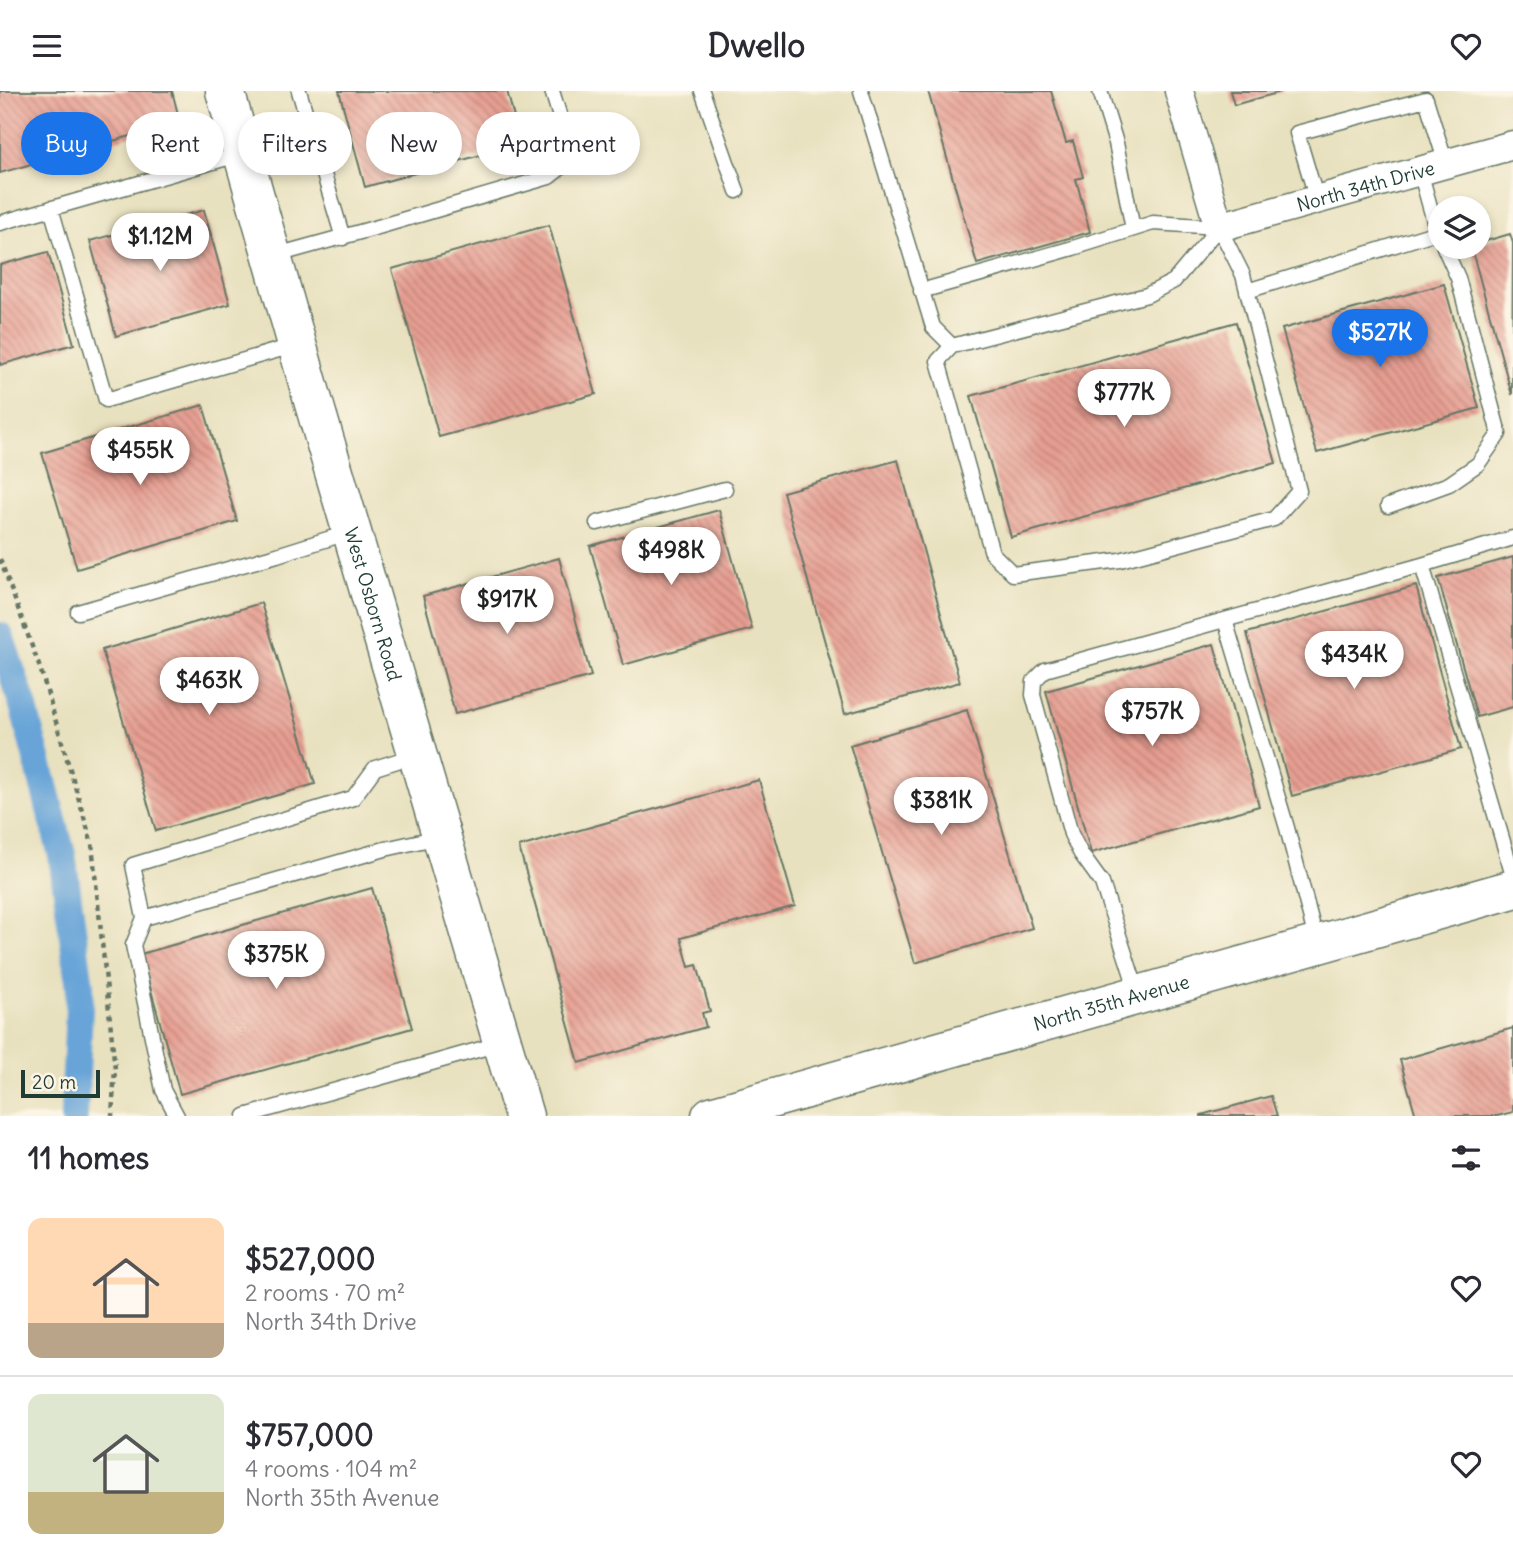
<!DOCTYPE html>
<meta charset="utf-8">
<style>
body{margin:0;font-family:Delius,sans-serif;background:#f7f7f7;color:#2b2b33;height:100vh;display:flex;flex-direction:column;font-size:26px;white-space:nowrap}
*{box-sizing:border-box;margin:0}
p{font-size:23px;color:#7c7c81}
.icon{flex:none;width:38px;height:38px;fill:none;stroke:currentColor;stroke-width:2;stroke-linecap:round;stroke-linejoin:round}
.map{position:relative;height:1025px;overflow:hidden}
.details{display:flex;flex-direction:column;background:#fff;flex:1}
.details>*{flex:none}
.top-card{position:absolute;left:21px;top:21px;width:700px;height:63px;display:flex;gap:14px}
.buttons{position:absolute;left:1428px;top:105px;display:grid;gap:14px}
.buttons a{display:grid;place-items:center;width:63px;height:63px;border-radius:50%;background:#fff;box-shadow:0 4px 10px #0003;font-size:35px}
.scale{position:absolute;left:21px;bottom:18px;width:79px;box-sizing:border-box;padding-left:7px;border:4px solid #1f3d34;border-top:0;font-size:19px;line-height:24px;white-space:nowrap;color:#1f3d34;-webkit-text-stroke:5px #fcf5e5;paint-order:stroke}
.price{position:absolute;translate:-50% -60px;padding:0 16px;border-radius:24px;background:#fff;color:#222;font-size:23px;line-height:46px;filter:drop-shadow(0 2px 4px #0008)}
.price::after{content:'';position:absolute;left:50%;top:42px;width:21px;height:16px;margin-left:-10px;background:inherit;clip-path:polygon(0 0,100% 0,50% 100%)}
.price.active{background:#1a73e8;color:#fff}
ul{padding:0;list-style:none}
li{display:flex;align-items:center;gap:21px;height:175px;padding:0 28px}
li+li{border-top:2px solid #e1e1e2}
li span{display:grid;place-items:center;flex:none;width:196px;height:140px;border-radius:14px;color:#555}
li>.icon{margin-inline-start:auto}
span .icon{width:84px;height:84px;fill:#fffc;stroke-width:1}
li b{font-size:30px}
h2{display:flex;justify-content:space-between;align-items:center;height:84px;padding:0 28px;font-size:30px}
.chip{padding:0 24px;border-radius:32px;background:#fff;box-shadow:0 4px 10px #0003;font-size:24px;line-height:63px}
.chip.active{background:#1a73e8;color:#fff}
header{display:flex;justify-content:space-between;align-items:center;height:91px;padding:0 28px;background:#fff;font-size:32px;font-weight:700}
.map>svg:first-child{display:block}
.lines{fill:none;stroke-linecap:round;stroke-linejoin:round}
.canal{stroke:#67a4d8;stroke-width:28}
.building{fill:url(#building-back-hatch)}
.lane-casing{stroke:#657665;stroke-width:17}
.street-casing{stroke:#657665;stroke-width:31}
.secondary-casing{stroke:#657665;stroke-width:41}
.path{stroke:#657665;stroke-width:4.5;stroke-dasharray:5 5;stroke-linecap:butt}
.lane{stroke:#fff;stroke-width:14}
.street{stroke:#fff;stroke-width:28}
.secondary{stroke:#fff;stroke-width:38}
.labels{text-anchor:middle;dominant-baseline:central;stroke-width:5;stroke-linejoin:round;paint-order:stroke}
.street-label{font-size:19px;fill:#1f3d34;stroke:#fcf5e5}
</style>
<header><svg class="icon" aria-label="menu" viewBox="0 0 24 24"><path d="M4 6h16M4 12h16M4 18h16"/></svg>Dwello<svg class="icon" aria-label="heart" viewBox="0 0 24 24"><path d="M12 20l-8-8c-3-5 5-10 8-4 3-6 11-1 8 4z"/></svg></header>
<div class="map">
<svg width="1513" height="1025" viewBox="0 0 1513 1025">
<defs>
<pattern id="building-back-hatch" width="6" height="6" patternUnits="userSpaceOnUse" patternTransform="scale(1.75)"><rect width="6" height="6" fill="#e79e92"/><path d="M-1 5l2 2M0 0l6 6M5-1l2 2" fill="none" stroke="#bb8278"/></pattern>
</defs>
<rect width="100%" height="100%" fill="#fcf5e5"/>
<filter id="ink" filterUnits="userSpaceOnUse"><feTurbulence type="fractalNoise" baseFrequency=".0143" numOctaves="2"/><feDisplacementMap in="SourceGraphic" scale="14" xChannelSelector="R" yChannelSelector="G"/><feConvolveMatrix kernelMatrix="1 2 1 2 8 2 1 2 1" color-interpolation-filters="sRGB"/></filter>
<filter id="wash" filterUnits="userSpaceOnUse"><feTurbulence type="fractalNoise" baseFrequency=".00686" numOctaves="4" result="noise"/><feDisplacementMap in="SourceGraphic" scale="28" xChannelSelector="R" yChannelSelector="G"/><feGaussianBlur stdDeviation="1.57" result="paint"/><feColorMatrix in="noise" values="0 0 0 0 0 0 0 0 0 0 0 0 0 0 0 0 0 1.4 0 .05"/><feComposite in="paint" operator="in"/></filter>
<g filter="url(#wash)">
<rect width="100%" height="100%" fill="#e8e1bf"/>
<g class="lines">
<path class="canal" d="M0,545L23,614L62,764L80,896L74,1025"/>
</g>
<g id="blocks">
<path class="building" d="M0,0H172L180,31L0,82Z
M339,0H507L521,53L365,96Z
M928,0H1051L1066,52L1073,50L1083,86L1076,88L1090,141L977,173Z
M1230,0H1281V1L1234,14Z
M204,119L230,213L116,245L90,150Z
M549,134L596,303L439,346L392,178Z
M1510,143L1513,152L1512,304L1471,156H1479V152Z
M48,161L74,253L0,274V174Z
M1444,193L1479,317L1317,362L1282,238Z
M1236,231L1276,372L1011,446L971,305Z
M203,314L237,430L77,478L42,362Z
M898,369L960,591L845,623L783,401Z
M719,419L752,538L623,574L590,455Z
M1513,466V616L1477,626L1438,487Z
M559,467L591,585L455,623L423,505Z
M1416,495L1461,658L1292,705L1247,542Z
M261,512L315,693L156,740L102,559Z
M1214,553L1259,715L1091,762L1046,600Z
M967,619L1032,837L915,872L850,654Z
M759,689L795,815L681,847L689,876L697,874L710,920L702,922L706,936L579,972L519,756Z
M372,797L412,937L180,1003L141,863Z
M1513,937V1021L1497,1025H1416L1400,969Z
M1271,1005L1277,1025H1201V1024Z"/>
</g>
</g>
<g filter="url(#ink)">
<use href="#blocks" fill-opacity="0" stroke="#657665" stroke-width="2"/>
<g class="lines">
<defs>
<path id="lane" d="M299,0L343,147
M702,0L737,100
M861,0L933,236L952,255L1147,204L1174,190L1219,136
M1100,0L1116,52L1133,138
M1317,109L1297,42L1426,8L1446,73
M51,117L106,309L296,254
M0,132L241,63
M273,165L378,136L549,86L563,75L568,52L552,0
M921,200L1073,157L1153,132L1219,136
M1247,200L1437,141L1420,80
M952,255L938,270L992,462L1013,483L1120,469L1274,428L1299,400L1243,184L1219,136
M1388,415L1449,393L1478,373L1499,343L1458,187L1444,156
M597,432L725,398
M1422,474L1513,447
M78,521L277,464L350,441
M1225,529L1287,737L1317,852
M144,827L133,774L353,707L375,677L416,664
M1138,903L1102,792L1081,763L1071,743L1033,604L1034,590L1045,579L1422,474L1513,785
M177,1025L163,999L133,854L144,827L385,758L439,746
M245,1025L502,952"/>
<g id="street">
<path id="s1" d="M1179,0L1219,136L1513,54"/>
</g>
<g id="secondary">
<path id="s2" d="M225,0L312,306L524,1025"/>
<path id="s3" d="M711,1025L1513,798"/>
</g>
</defs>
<use href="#lane" class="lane-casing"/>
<use href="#street" class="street-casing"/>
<use href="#secondary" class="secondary-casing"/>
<path class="path" d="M0,468L41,580L92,753L115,978L112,1025"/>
<use href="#lane" class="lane"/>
<use href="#street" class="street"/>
<use href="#secondary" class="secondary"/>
</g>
</g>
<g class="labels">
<g class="street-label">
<text stroke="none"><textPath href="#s1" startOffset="294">North 34th Drive</textPath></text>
<text stroke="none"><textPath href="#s2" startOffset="534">West Osborn Road</textPath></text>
<text stroke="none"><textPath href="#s3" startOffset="416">North 35th Avenue</textPath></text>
</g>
</g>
</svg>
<div class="buttons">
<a><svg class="icon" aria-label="layers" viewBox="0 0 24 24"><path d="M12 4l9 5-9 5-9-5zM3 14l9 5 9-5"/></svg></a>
</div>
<div class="scale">20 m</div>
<b class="price" style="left:160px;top:182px">$1.12M</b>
<b class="price active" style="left:1380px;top:278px">$527K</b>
<b class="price" style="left:1124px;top:338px">$777K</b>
<b class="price" style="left:140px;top:396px">$455K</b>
<b class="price" style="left:671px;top:496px">$498K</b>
<b class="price" style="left:507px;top:545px">$917K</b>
<b class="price" style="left:1354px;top:600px">$434K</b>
<b class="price" style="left:209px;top:626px">$463K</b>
<b class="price" style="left:1152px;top:657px">$757K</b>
<b class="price" style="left:941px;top:746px">$381K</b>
<b class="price" style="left:276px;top:900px">$375K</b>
<div class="top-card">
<a class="chip active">Buy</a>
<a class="chip">Rent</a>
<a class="chip">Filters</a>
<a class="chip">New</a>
<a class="chip">Apartment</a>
</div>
</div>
<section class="details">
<h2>11 homes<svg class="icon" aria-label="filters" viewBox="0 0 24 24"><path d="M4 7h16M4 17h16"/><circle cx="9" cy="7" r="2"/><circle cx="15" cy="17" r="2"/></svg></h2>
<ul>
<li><span style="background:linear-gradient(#ffd9b3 75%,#b9a48a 0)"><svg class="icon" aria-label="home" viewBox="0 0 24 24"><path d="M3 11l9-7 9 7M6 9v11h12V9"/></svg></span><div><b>$527,000</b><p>2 rooms · 70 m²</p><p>North 34th Drive</p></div><svg class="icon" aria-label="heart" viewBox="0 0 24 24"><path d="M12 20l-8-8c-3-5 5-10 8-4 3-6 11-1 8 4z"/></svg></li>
<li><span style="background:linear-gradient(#dfe7d0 70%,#c2b280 0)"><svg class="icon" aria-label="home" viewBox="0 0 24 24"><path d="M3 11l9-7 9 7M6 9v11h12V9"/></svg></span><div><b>$757,000</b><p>4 rooms · 104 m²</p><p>North 35th Avenue</p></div><svg class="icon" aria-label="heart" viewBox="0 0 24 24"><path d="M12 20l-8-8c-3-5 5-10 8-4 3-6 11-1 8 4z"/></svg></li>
</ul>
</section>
